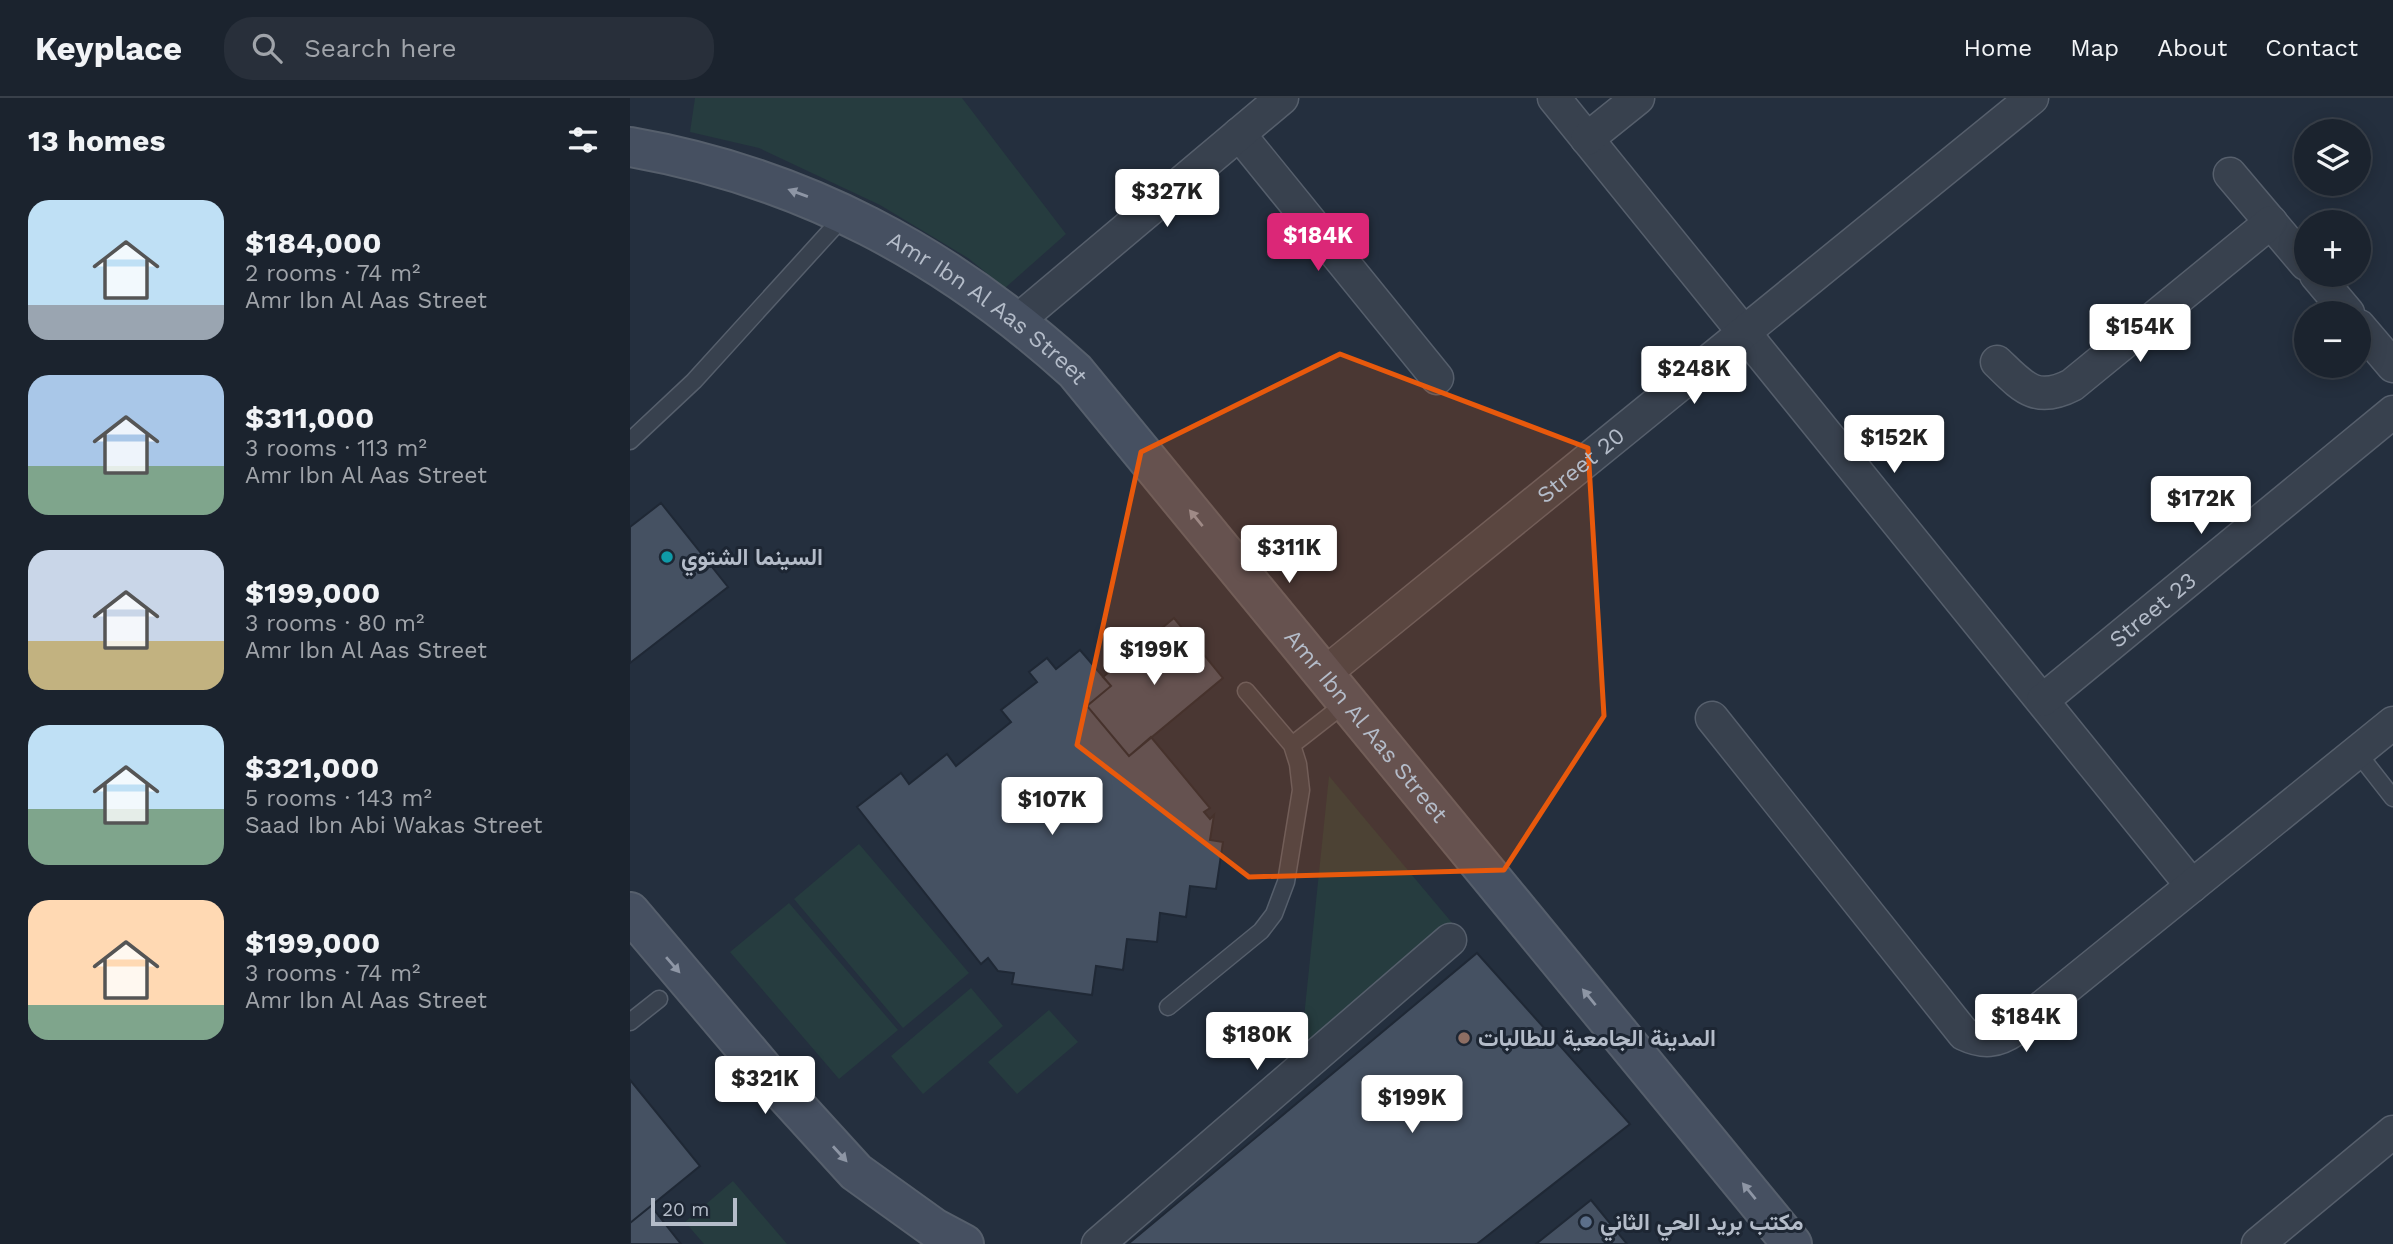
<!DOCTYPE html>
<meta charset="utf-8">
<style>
body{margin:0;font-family:"Work Sans",Vazirmatn,sans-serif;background:#282f3a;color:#f1f3f6;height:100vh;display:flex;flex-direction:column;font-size:26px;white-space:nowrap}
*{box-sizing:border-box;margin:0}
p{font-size:23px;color:#a0a4aa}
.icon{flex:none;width:38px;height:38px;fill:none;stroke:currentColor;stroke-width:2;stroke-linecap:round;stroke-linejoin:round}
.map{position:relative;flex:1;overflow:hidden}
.panel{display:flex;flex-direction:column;background:#1b232e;width:630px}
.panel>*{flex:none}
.buttons{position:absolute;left:1664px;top:21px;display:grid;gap:14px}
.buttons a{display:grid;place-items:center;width:77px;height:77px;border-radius:50%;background:#1b232e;box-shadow:0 4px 18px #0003,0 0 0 2px #39404a;font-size:35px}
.scale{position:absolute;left:21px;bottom:18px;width:86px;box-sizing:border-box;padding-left:7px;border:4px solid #b4bcc9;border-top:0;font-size:19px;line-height:24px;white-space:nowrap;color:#b4bcc9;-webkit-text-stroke:5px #1d2633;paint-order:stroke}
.price{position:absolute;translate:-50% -60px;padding:0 16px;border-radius:7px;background:#fff;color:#222;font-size:23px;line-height:46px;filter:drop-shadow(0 2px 4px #0008)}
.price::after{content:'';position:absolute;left:50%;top:42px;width:21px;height:16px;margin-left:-10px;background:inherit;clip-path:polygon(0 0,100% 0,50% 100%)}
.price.on{background:#db2777;color:#fff}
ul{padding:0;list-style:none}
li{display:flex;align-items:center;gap:21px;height:175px;padding:0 28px}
li span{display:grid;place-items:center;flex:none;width:196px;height:140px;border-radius:21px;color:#555}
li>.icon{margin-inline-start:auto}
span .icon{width:84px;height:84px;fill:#fffc;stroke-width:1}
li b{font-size:30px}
h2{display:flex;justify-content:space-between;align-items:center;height:84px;padding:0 28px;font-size:30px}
header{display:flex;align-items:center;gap:42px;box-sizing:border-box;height:98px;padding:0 35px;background:#1b232e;border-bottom:2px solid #39404a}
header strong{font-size:33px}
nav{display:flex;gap:38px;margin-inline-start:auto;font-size:24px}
.search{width:490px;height:63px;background:#282f3a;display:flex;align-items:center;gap:18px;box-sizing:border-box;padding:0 24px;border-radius:28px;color:#a0a4aa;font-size:26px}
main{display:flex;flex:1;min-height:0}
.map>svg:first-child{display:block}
.green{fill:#263c3f}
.building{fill:#455162;stroke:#1f2835;stroke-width:2}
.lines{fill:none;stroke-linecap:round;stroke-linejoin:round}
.lane-casing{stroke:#565f6c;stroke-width:19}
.street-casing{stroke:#565f6c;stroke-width:35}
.secondary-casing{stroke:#565f6c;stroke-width:42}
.lane{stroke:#38414e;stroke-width:16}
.street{stroke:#38414e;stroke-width:32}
.secondary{stroke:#465061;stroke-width:38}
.oneway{fill:#8e96a5}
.marked{fill:#e8590c;fill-opacity:0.2;stroke:#e8590c;stroke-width:5;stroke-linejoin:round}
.culture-dot{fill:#0f9aa8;stroke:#1d2633;stroke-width:2.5}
.education-dot{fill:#8d6e63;stroke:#1d2633;stroke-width:2.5}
.service-dot{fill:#5c6f8a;stroke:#1d2633;stroke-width:2.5}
.labels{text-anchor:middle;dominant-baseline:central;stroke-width:6;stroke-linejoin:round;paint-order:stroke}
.street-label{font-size:23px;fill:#b4bcc9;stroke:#1d2633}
.poi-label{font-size:23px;font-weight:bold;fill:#b4bcc9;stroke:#1d2633;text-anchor:start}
</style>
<header>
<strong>Keyplace</strong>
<div class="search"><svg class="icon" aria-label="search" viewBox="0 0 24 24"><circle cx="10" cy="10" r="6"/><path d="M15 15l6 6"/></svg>Search here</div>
<nav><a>Home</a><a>Map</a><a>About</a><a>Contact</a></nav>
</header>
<main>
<section class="panel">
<h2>13 homes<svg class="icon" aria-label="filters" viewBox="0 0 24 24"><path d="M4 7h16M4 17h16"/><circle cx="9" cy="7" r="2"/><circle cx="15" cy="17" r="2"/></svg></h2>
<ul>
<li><span style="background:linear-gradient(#bfe0f5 75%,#9aa5b1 0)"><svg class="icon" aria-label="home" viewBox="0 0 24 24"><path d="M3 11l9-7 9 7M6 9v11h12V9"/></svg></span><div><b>$184,000</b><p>2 rooms · 74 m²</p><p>Amr Ibn Al Aas Street</p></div></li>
<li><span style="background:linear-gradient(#a9c7e8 65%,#7fa58c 0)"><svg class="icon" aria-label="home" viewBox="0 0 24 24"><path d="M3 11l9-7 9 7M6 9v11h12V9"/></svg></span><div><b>$311,000</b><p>3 rooms · 113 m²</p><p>Amr Ibn Al Aas Street</p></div></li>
<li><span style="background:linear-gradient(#c9d6e8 65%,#c2b280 0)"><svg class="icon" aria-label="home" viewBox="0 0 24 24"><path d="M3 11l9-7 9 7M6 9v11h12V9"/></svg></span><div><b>$199,000</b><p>3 rooms · 80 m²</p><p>Amr Ibn Al Aas Street</p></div></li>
<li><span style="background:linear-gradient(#bfe0f5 60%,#7fa58c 0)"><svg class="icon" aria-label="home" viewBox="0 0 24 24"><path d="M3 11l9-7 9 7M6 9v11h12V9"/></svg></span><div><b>$321,000</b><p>5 rooms · 143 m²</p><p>Saad Ibn Abi Wakas Street</p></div></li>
<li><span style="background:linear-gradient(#ffd9b3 75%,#7fa58c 0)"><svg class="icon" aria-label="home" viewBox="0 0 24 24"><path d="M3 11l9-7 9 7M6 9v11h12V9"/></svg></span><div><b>$199,000</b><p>3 rooms · 74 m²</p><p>Amr Ibn Al Aas Street</p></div></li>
</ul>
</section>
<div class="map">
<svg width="1763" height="1146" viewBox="0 0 1763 1146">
<rect width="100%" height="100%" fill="#242f3e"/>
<path class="green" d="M65,0H332L436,136L375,190L338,160L250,107L129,50L60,34Z
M699,678L823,826L670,958Z
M229,746L339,875L273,930L164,801Z
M159,805L268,932L209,981L100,854Z
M341,890L373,928L293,996L261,958Z
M419,912L448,944L387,996L358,964Z
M103,1083L157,1146H74L55,1124Z"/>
<path class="building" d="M31,405L98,489L0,565V429Z
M544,520L593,580L499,658L457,608L481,588L473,579Z
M450,552L481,588L457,608L499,658L521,639L580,710L574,714L580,721L584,717L580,742L593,744L586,791L560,788L556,819L530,815L527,844L497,841L493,872L466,868L462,897L382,886L384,875L368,873L358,860L351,866L227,709L271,675L279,686L317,656L326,668L381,624L371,612L407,584L399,574L417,560L426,571Z
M847,855L1000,1026L847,1146H498Z
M0,982L70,1068L0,1125Z
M961,1102L997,1146H906Z
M21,1108L51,1146H0V1125Z"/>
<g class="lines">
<defs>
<path id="lane" d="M0,343L64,283L214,118
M662,647L717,604
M1727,654L1763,700
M538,909L631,833L644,816L656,784L671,692L668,666L662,647L616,593
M0,924L29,901"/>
<g id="street">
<path d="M924,0L1562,788"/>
<path d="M609,36L807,280"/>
<path d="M957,41L1008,0"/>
<path d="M1600,76L1676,166"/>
<path d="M1686,177L1718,215"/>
<path d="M387,223L652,0"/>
<path d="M1729,228L1763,268"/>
<path d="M1367,264C1392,288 1405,306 1442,287L1641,124"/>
<path id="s1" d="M694,576L1402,0"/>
<path id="s2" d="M1413,602L1763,314"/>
<path d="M1082,620L1334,936C1353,945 1367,944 1384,932L1763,625"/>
<path d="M468,1146L820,842"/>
<path d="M1628,1146L1763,1034"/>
</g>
<g id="secondary">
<path id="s3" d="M0,49C172,79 316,156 445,273L1162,1146"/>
<path d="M0,814L144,984L226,1074L304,1130L334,1146"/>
</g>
</defs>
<use href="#lane" class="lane-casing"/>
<use href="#street" class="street-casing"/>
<use href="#secondary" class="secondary-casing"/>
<use href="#lane" class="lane"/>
<use href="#street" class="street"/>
<use href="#secondary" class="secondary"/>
</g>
<defs><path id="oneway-solid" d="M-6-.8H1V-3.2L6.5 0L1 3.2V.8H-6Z" transform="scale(1.75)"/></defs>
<g class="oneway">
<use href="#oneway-solid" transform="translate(168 95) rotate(-160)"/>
<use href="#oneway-solid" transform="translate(566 420) rotate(-129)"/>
<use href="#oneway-solid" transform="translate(43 867) rotate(49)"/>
<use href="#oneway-solid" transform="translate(959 899) rotate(-129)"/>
<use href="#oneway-solid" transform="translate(210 1056) rotate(48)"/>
<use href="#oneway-solid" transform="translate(1119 1093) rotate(-129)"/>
</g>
<path class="marked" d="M710,256L958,350L974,618L874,772L619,779L447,647L511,354Z"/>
<circle class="culture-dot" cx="37" cy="459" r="7"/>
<circle class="education-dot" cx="834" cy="940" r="7"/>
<circle class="service-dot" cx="956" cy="1124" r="7"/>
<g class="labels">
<g class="street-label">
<text stroke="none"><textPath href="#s3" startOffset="397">Amr Ibn Al Aas Street</textPath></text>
<text stroke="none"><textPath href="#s1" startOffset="331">Street 20</textPath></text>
<text stroke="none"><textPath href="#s2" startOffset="142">Street 23</textPath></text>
<text stroke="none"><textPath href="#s3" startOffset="964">Amr Ibn Al Aas Street</textPath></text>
</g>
<g class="poi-label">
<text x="51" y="459">السينما الشتوي</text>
<text x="848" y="940">المدينة الجامعية للطالبات</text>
<text x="970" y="1124">مكتب بريد الحي الثاني</text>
</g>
</g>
</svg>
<div class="buttons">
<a><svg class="icon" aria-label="layers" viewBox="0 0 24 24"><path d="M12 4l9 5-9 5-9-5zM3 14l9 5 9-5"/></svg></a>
<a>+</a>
<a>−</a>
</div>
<div class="scale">20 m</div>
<b class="price" style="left:537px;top:131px">$327K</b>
<b class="price on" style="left:688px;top:175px">$184K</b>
<b class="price" style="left:1510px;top:266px">$154K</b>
<b class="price" style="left:1064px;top:308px">$248K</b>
<b class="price" style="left:1264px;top:377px">$152K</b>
<b class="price" style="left:1571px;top:438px">$172K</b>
<b class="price" style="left:659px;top:487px">$311K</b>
<b class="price" style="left:524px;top:589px">$199K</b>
<b class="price" style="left:422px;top:739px">$107K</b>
<b class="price" style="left:1396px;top:956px">$184K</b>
<b class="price" style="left:627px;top:974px">$180K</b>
<b class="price" style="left:135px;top:1018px">$321K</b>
<b class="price" style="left:782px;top:1037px">$199K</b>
</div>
</main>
